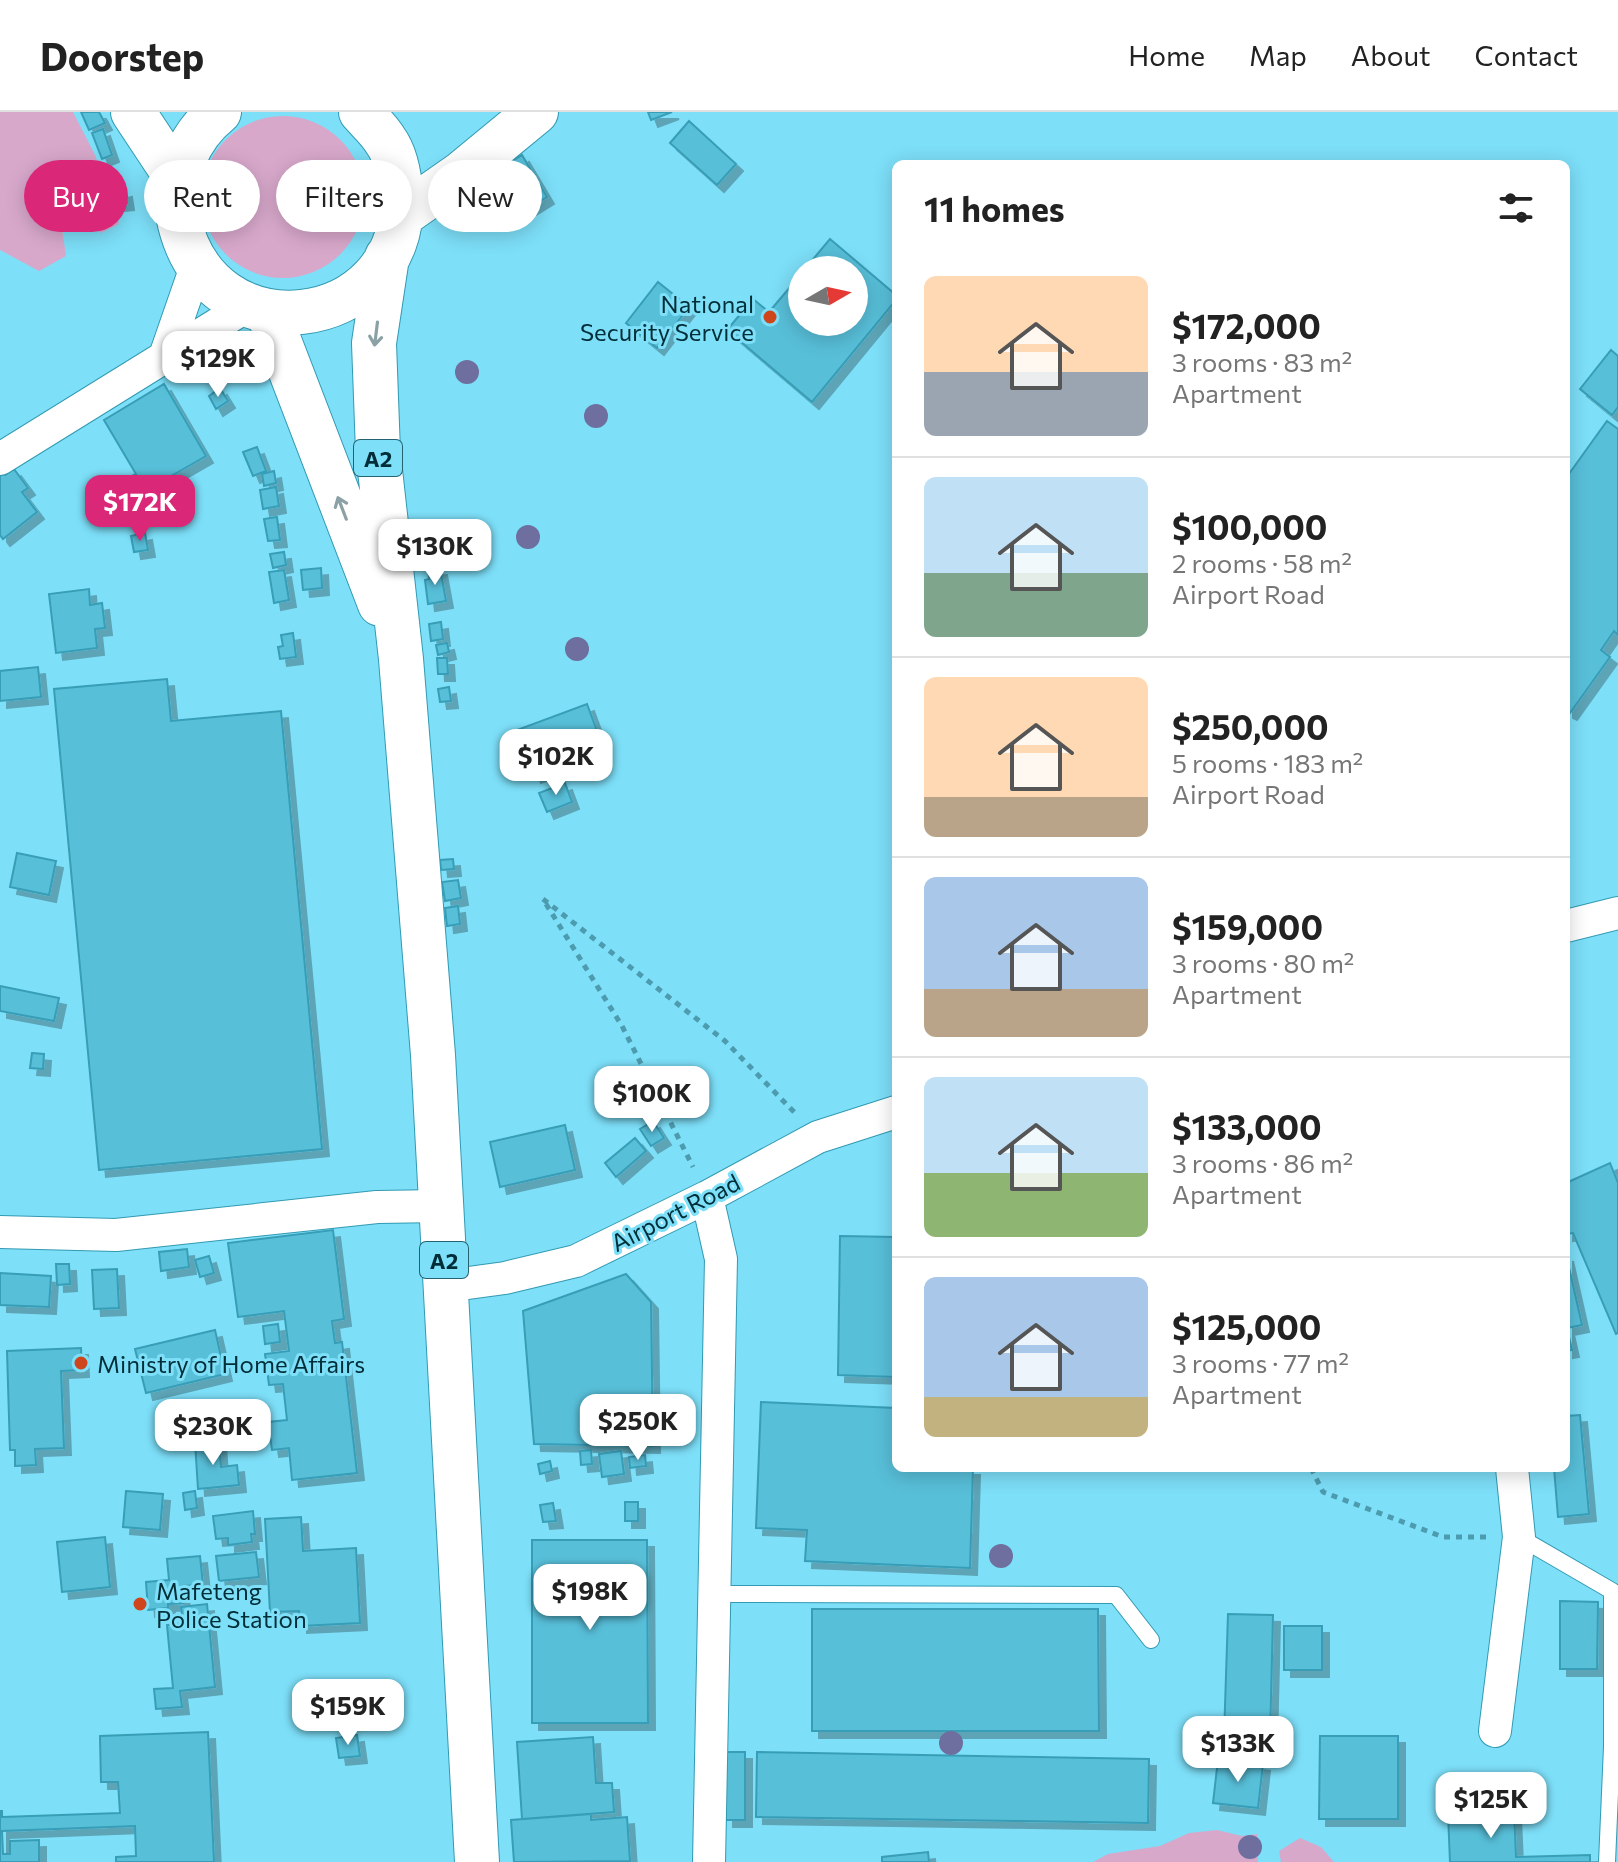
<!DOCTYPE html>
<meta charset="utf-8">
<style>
body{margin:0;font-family:Commissioner,sans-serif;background:#f2f2f2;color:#222;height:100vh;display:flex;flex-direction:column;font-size:30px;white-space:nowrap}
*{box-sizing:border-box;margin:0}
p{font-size:26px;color:#767676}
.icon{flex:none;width:44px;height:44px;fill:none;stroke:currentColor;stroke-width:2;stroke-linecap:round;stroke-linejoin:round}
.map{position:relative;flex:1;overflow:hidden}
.details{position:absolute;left:892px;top:48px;width:678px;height:1312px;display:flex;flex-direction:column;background:#fff;border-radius:12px;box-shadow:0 4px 20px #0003}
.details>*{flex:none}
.banner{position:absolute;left:24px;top:48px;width:748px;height:72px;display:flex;gap:16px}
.needle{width:52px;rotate:81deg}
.fabs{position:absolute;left:788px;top:144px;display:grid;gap:16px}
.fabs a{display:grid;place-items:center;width:80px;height:80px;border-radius:50%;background:#fff;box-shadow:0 4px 20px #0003;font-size:40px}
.price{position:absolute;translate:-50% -68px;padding:0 18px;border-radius:16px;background:#fff;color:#222;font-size:26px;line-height:52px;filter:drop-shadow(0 2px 4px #0008)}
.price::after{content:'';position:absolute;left:50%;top:48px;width:24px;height:18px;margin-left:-12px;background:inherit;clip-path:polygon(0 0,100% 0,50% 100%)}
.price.on{background:#db2777;color:#fff}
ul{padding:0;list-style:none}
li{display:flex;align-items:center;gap:24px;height:200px;padding:0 32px}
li+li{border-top:2px solid #e0e0e0}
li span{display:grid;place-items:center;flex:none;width:224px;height:160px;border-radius:12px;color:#555}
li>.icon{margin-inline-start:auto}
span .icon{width:96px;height:96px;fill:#fffc;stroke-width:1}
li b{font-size:34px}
h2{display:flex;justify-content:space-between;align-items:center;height:96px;padding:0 32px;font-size:34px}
.pill{padding:0 28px;border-radius:36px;background:#fff;box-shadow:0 4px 20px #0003;font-size:28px;line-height:72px}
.pill.on{background:#db2777;color:#fff}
header{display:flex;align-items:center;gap:48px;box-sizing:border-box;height:112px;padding:0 40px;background:#fff;border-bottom:2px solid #e0e0e0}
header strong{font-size:38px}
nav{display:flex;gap:44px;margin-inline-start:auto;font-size:28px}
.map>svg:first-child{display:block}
.green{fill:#d8a8cb}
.building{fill:#59bfd9;stroke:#379eb7;stroke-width:2;filter:url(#shadow)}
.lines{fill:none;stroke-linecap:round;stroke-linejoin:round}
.service-casing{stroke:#329ab2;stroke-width:18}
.minor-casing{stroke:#329ab2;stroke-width:34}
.primary-casing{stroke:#329ab2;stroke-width:46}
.path{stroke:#4d9bae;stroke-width:5;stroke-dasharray:6 6;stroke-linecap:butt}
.service{stroke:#fff;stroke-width:16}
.minor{stroke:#fff;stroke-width:32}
.primary{stroke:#fff;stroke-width:44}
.tree{fill:#6e6f9e}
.oneway{stroke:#8ca1a5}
.poi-dot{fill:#cf461c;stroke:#7ddff8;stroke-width:3}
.labels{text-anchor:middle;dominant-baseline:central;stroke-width:6;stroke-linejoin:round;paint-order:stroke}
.shield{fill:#7ddff8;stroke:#266372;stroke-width:2}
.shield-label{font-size:22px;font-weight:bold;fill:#002e38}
.poi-label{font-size:24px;fill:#002e38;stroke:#7ddff8;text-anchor:start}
.street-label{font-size:24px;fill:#002e38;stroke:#7ddff8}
</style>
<header>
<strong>Doorstep</strong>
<nav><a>Home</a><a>Map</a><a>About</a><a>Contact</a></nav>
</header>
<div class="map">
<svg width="1618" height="1750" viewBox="0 0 1618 1750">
<defs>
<filter id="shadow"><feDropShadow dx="7" dy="7" stdDeviation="0" flood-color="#0004"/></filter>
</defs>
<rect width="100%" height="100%" fill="#7ddff8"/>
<path class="green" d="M0,0H73L95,43L119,112L101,121L58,89L66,144L39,159L0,138Z
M202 85a81 81 0 1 1 162 0a81 81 0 1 1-162 0Z
M1217,1718L1242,1724L1257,1722L1258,1750H1093L1108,1742L1160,1734L1189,1721Z
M1300,1726L1321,1735L1334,1750H1281L1279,1739Z"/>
<path class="building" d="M81,0H99L105,11L89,18Z
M648,0H672L651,8Z
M689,9L736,52L717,73L670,31Z
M103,17L112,43L102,47L92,21Z
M522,43L547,85L524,99L500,57Z
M125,78L127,91L118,92L115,80Z
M830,127L896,183V188L812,290L727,218L753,187L769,200L802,161V210H854V158H804Z
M658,170L689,195L657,236L626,211Z
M1611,238L1618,244V295L1612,303L1580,277Z
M164,272L206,344L140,382L130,365L136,362L104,308Z
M220,276L228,289L216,297L209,284Z
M1607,309L1618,317V523L1614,519L1601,538L1610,545L1570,601L1566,599V366Z
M257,335L266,359L253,364L243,340Z
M0,356L5,363L14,357L28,376L22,380L37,400L3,427L0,423Z
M274,359L276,371L264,374L262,362Z
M276,375L279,394L263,397L260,378Z
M277,405L280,428L268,429L264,407Z
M145,421L148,438L134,440L131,424Z
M284,440L286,453L273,456L270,442Z
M321,456L322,476L303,478L301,458Z
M440,456L446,489L428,492L425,468L429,467L428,457Z
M284,458L289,488L274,491L269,460Z
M89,477L90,493L102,491L105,516L95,517L97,536L56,541L49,482Z
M441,510L443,527L431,529L429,512Z
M293,521L296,545L280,547L278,535L283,534L281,523Z
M447,531L449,540L438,543L436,533Z
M437,546H447L448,562H438Z
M38,555L41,585L0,589V559Z
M167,567L171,609L281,599L322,1037L99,1058L54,577Z
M449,575L451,589L440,590L438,577Z
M587,592L604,638L534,664L517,618Z
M565,671L572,690L547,700L539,681Z
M17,741L56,749L49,783L10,775Z
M453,747L454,757L441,758L440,748Z
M458,768L461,786L445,789L442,770Z
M458,794L460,812L447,814L445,796Z
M0,874L59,886L54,909L0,899Z
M32,941L44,942L43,957L30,956Z
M653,1009L664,1026L651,1034L640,1017Z
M565,1013L575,1058L500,1075L490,1030Z
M635,1026L646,1039L616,1065L605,1051Z
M1610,1051L1618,1071V1221L1616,1222L1573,1121L1566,1122V1071Z
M333,1118L344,1207L332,1209L335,1231L342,1230L357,1361L292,1368L289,1336L272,1338L268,1310L287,1308L283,1272L269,1273L265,1242L289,1239L284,1199L238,1205L228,1131Z
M840,1124L896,1125V1265L838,1263Z
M187,1137L189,1155L161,1159L159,1140Z
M1566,1142L1582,1213L1567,1216L1572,1238L1566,1239Z
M209,1144L214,1161L200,1165L195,1148Z
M56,1152H69L70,1172L57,1173Z
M117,1157L119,1196L94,1197L92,1158Z
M0,1161L51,1164L49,1195L0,1193Z
M626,1162L651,1190L653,1334L534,1332L523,1199Z
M278,1212L280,1230L265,1232L263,1214Z
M215,1218L225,1262L146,1281L135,1237Z
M81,1236L82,1258L61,1259L64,1336L35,1337L36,1353L15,1354V1338H10L7,1239Z
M761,1290L896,1296V1356H973L970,1456L805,1449L807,1418L756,1416Z
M1580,1303L1589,1402L1558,1405L1554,1356H1566V1304Z
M219,1327L221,1355L237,1353L239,1373L198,1377L195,1330Z
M591,1338L592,1352L581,1353L580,1339Z
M621,1339L624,1362L602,1365L599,1342Z
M645,1343L646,1354L630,1356L629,1345Z
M550,1349L552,1359L540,1362L538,1352Z
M126,1379L163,1382L160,1418L123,1415Z
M195,1379L197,1396L185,1398L183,1381Z
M625,1390H638V1409H625Z
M553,1391L556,1409L543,1410L540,1393Z
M253,1399L255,1422H251L252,1430L228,1433V1426L216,1427L213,1404Z
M301,1405L303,1439L356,1436L360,1511L300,1514L299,1499L270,1500L265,1407Z
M105,1425L110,1475L62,1480L57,1430Z
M532,1428H647L648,1611H532Z
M256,1440L259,1465L219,1469L216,1444Z
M200,1444L203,1473L182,1474L183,1491L168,1492V1496L148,1498L146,1470L169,1468L167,1447Z
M1560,1489L1598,1490L1597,1557H1560Z
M207,1492L215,1575L180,1579L182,1595L156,1597L154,1577L173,1576L167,1513L183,1511L181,1495Z
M812,1497H1098L1099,1619H812Z
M1228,1502L1273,1503L1270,1626L1224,1625Z
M1284,1514H1322V1558H1284Z
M208,1620L214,1750H116V1745L136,1744L135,1714L2,1719L3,1742H10V1729L39,1728V1750H0V1699H2V1705L120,1701L118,1670H101L100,1624Z
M357,1623L360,1644L339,1646L336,1626Z
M1320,1624H1398V1707H1319Z
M593,1625L596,1671H612L614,1700L522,1707L517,1630Z
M726,1640H745V1708H726Z
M757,1640L1149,1647L1148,1711L756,1705Z
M1218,1647L1263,1652L1258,1696L1213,1691Z
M1514,1699L1516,1745L1590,1743V1750H1450L1448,1701Z
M591,1702V1708L627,1705L630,1749L514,1750L511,1708Z
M928,1740L929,1750H882V1745Z"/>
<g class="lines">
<defs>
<path id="service" d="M1519,1425L1612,1479V1635L1607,1750
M714,1482L1116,1483L1151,1528"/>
<path id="minor" d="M164,247L197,152
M0,347L247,194
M1566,814L1618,801
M707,1085L721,1147L709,1750
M0,1120L116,1123L377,1095L441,1094
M446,1174L505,1166L576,1149L707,1085L818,1025L896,1000
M1495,1619L1519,1425L1512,1356"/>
<path id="primary" d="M133,0L178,68
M219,0C190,23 170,66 178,103C206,250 407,220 401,86C400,67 397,44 385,28C379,18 369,9 361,0
M402,103L462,61L536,0
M387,145L374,231L378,340L401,547L433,943L477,1750
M268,200L380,492"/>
</defs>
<use href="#service" class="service-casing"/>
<use href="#minor" class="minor-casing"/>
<use href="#primary" class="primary-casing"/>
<path class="path" d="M543,787L725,929L795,1001
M546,792L622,914L693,1055
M1311,1356L1323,1380L1443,1425H1486"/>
<use href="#service" class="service"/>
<use href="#minor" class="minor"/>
<use href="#primary" class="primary"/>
</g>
<g class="tree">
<circle cx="467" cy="260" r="12"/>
<circle cx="596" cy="304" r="12"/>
<circle cx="528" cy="425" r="12"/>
<circle cx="577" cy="537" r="12"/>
<circle cx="1001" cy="1444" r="12"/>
<circle cx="951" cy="1631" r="12"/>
<circle cx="1250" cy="1735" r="12"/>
</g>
<defs><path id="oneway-shaft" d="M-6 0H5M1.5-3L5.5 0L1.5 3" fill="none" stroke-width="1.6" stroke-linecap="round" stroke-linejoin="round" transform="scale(2)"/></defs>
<g class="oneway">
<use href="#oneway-shaft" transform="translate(376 222) rotate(97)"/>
<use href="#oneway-shaft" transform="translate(342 396) rotate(-111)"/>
</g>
<g class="poi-dot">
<circle cx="770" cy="205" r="8"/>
<circle cx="81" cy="1251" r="8"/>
<circle cx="140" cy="1492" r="8"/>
</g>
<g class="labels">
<g class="shield">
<rect x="354" y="328" width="48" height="36" rx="6"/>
<rect x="420" y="1130" width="48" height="36" rx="6"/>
</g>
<g class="shield-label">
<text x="378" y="346">A2</text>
<text x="444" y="1148">A2</text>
</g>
<g class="poi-label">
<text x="754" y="191" text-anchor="end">National<tspan x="754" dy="28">Security Service</tspan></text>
<text x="97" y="1251">Ministry of Home Affairs</text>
<text x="156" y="1478">Mafeteng<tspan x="156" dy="28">Police Station</tspan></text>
</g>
<g class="street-label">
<text transform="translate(675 1100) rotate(-27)">Airport Road</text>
</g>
</g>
</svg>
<div class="fabs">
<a><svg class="needle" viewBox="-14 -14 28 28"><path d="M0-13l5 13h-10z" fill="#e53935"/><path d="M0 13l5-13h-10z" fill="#767676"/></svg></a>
</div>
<b class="price" style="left:218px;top:287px">$129K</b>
<b class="price on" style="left:140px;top:431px">$172K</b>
<b class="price" style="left:435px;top:475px">$130K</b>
<b class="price" style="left:556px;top:685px">$102K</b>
<b class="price" style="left:652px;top:1022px">$100K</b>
<b class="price" style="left:638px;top:1350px">$250K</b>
<b class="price" style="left:213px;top:1355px">$230K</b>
<b class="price" style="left:590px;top:1520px">$198K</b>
<b class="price" style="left:348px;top:1635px">$159K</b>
<b class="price" style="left:1238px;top:1672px">$133K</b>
<b class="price" style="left:1491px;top:1728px">$125K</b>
<div class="banner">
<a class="pill on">Buy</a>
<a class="pill">Rent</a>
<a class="pill">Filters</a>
<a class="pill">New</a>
</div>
<section class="details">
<h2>11 homes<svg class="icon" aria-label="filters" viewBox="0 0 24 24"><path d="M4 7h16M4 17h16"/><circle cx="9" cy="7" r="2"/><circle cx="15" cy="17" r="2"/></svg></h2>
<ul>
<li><span style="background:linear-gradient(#ffd9b3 60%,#9aa5b1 0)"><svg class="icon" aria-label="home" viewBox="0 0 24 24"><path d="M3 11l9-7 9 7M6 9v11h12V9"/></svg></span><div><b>$172,000</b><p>3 rooms · 83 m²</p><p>Apartment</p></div></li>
<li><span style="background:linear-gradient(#bfe0f5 60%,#7fa58c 0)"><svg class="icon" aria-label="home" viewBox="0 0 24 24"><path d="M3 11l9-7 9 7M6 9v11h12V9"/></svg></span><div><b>$100,000</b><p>2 rooms · 58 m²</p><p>Airport Road</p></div></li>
<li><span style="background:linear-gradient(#ffd9b3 75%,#b9a48a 0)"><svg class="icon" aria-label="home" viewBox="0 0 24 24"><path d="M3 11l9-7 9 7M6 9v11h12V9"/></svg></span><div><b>$250,000</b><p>5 rooms · 183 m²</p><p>Airport Road</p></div></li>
<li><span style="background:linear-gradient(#a9c7e8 70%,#b9a48a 0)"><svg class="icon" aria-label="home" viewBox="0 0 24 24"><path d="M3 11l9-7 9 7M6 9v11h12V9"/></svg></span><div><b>$159,000</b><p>3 rooms · 80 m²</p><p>Apartment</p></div></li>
<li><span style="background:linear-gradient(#bfe0f5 60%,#8fb573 0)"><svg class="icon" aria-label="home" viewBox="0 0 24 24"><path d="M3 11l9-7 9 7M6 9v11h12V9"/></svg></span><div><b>$133,000</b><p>3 rooms · 86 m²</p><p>Apartment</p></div></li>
<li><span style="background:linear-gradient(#a9c7e8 75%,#c2b280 0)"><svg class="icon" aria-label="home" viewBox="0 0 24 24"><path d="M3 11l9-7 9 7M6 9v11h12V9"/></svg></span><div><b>$125,000</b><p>3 rooms · 77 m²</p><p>Apartment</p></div></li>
</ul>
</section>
</div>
